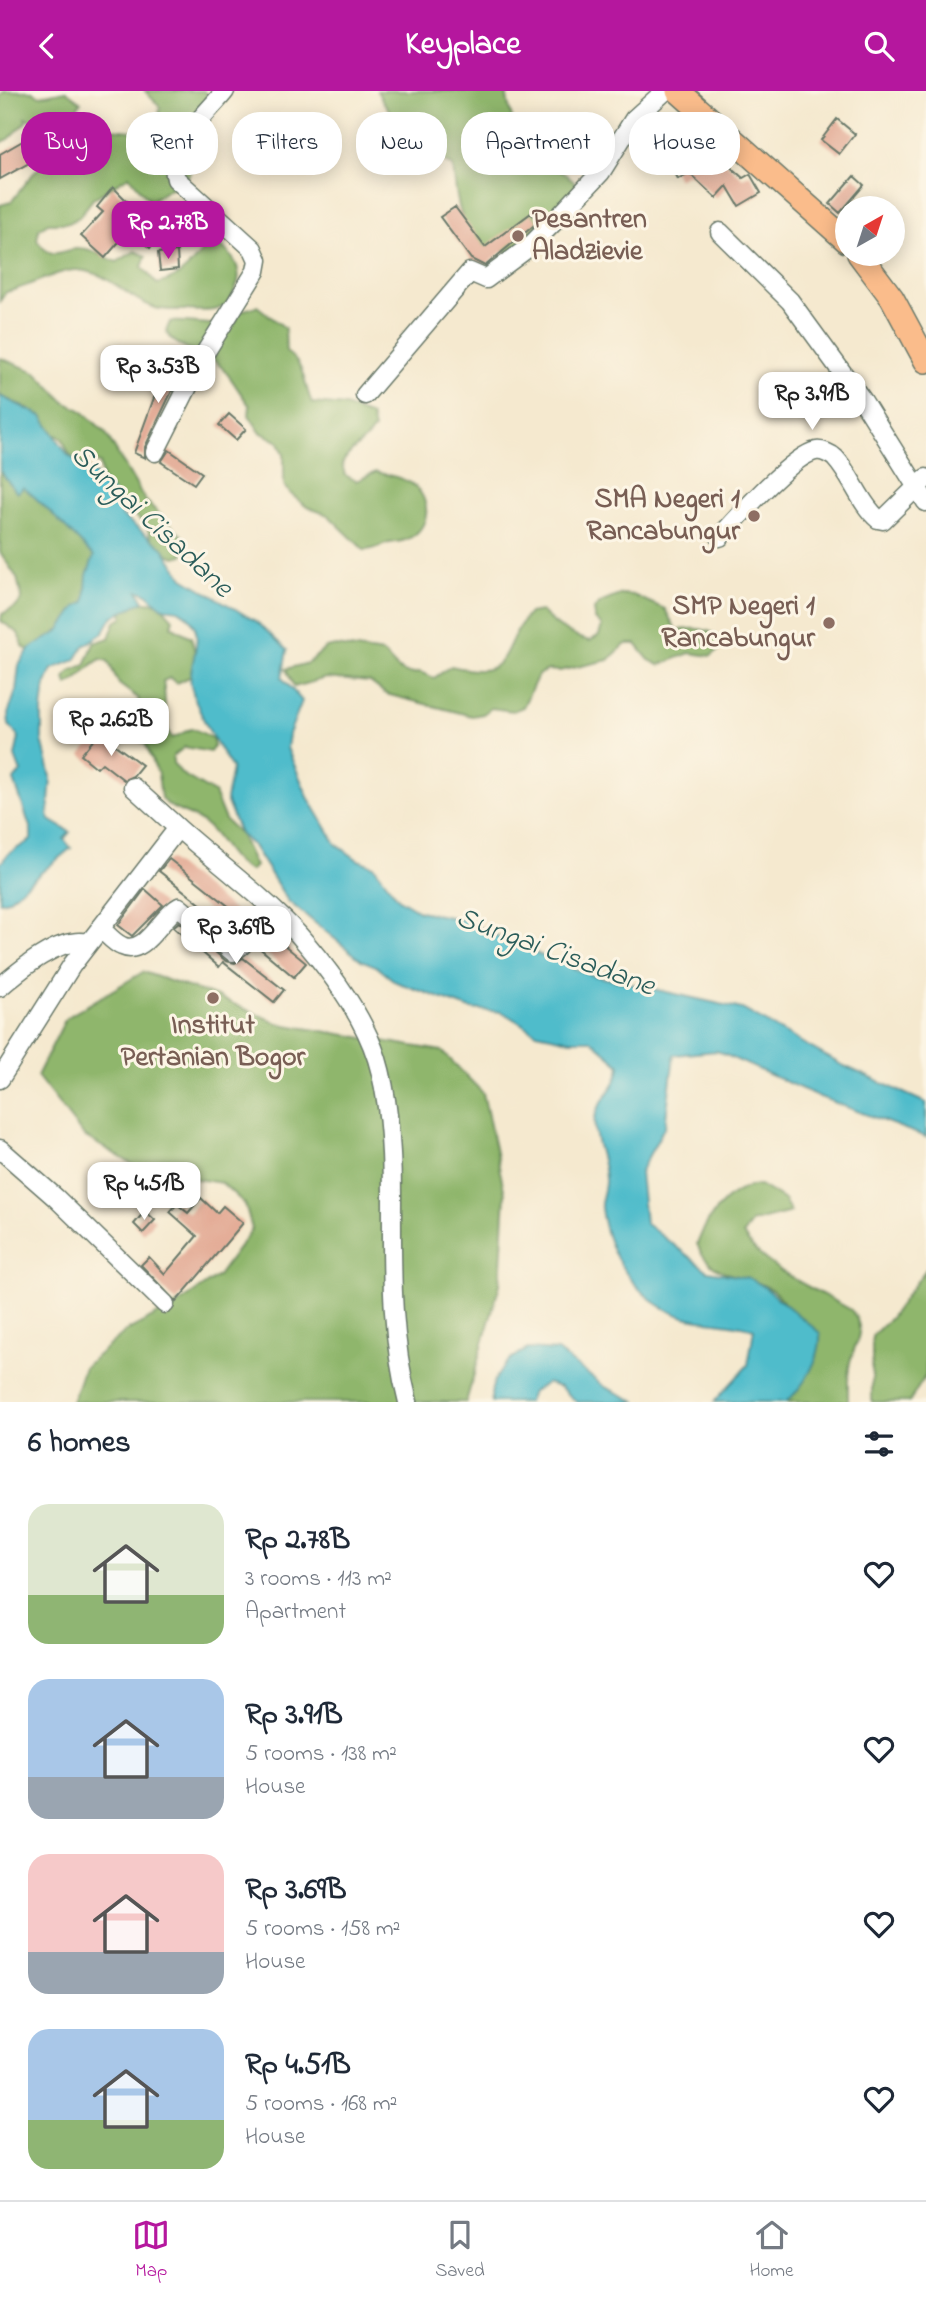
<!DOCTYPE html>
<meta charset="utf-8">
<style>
body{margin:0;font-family:"Indie Flower",sans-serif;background:#f2f2f3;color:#1f2937;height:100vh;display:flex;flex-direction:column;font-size:26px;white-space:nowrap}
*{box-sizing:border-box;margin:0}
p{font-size:23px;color:#747a83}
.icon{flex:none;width:38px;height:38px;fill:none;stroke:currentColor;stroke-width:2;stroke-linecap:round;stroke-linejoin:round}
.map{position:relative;height:1311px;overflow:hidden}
.details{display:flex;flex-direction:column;background:#fff;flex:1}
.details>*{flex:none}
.hud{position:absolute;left:21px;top:21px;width:886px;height:63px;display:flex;gap:14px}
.needle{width:46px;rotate:39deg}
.buttons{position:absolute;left:835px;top:105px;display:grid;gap:14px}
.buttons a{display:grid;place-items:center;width:70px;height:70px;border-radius:50%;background:#fff;box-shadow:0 4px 18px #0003;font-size:35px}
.price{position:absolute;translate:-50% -60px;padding:0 16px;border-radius:14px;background:#fff;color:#222;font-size:23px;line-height:46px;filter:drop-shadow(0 2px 4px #0008)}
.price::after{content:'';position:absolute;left:50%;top:42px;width:21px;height:16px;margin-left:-10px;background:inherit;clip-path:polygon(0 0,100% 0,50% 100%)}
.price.selected{background:#b5179e;color:#fff}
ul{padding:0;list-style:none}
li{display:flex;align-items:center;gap:21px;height:175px;padding:0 28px}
li span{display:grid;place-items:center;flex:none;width:196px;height:140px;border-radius:21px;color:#555}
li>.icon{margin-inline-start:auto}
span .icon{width:84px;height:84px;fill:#fffc;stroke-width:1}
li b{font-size:30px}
h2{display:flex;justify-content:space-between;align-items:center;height:84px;padding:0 28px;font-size:30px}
.tag{padding:0 24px;border-radius:28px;background:#fff;box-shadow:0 4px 18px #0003;font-size:24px;line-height:63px}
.tag.selected{background:#b5179e;color:#fff}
header{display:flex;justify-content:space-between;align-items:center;height:91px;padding:0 28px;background:#b5179e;color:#fff;font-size:32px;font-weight:800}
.tab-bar{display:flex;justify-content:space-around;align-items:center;height:98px;border-top:2px solid #e0e1e3;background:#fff;font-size:19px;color:#747a83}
.tab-bar a{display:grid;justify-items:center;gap:4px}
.tab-bar .selected{color:#b5179e}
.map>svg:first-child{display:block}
.forest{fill:#8fb66c;stroke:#577a50;stroke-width:2}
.water{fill:#50bccb;stroke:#387c80;stroke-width:2}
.building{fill:#e4ad98}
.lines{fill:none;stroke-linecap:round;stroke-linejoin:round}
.minor-casing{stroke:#6a796a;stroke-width:21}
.major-casing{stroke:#6a796a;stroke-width:26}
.minor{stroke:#fff;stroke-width:18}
.major{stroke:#fabc8b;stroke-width:23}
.education-dot{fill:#8d6e63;stroke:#fcf5e5;stroke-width:2.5}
.labels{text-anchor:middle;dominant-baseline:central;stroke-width:6;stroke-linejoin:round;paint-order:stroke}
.education-label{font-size:28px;font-weight:bold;fill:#785e54;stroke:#fcf5e5;text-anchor:end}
.water-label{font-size:30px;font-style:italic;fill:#2b5d5a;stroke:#fcf5e5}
</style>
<header><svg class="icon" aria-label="back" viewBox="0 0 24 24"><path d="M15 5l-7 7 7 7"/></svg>Keyplace<svg class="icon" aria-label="search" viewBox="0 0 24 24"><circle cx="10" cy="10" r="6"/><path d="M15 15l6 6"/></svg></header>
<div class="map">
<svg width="926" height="1311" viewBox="0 0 926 1311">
<rect width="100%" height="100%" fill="#fcf5e5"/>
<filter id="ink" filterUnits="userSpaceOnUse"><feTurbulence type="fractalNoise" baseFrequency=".0143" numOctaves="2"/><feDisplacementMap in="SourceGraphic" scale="14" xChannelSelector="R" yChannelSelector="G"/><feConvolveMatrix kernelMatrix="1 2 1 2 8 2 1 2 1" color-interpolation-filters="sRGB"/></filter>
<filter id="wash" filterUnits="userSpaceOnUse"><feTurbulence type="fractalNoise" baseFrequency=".00686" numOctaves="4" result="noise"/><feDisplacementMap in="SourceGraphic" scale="28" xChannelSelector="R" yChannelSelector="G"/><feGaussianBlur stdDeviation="1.57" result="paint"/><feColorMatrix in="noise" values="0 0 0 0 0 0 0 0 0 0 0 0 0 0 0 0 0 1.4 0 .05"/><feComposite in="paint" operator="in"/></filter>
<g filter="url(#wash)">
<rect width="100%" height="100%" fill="#f5e9cf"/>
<path class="forest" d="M5,0H32L40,5L66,0L81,11C69,33 47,34 25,27L26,31L9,48L0,52V5Z
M145,0H204L209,6L192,32L175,44L192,75L188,86L150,110L129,85L93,108L79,126L69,132H48L39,138L37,149C54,175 63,154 86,158C97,160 107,168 117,171L135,160L146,165L142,176L157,193C193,184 193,161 216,151C225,157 237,169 238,180C240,188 237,194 234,201C225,224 207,220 185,219C174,219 162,220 153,216C123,205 110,181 77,179C61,178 26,197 6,201L0,210V114L11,111L36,79L64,63L78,37C85,38 94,41 101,40C109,40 104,37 112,38C134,39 157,50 160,16Z
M377,0H506C509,20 513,36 526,52C532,61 539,63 544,73L564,82L581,97L518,162L477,156C459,129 456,106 453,75C422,58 394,32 377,0Z
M257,215L285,237L286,261C306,274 303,292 312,312L345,315L371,325L374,338C365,353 349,358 342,373L345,384L356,390L376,381C387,384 403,386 412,393C433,409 431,439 405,449C400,451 394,451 389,452C379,455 375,459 364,459L328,424L307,416L291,403L284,394V363L279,351L260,341L249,324L250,315C237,299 229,280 212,268C196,258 175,258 166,240L170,231C192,229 215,237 236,231L237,221Z
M0,267L36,281L66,312L81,319L105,341L145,409L184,447L186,455L183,464L175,466L168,463L152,449L146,434L118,411L103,393L100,372L84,368L83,376C70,368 68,361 62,347L41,337L29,318L0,305Z
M0,378C21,396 77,434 90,456C118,501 62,540 29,560L23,555L18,542L1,530L2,523L16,516L22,508L17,487L0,461Z
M622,503L633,504L665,518L676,539C694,537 704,536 720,546V558L711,565L690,562L659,574L649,569L636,553H626L608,569L559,580L548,579L538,584L523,616L513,620L491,617L483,623L472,625L386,603L370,591L326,587L294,596L286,578L308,572L326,557L336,555L383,562C396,574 400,587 420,581L434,587L451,575C514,591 498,559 529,522L541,520C554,534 572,546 590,550L599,544L602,535L595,528L594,518L602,511Z
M134,510L158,512L173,528L171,535L191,546L196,565L202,570L199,582L176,592L170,587L163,590C167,608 162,633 172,647C196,638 184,632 212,647L214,655L210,661L185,656L173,665V672L182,683L214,702L225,729L240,743L255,775L250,780C227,770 222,746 203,732C190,721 173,722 161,707L158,683L145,652L122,644L116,638L120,631L134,624L139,608L119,593L108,570L101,568C88,574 81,588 67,594L65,587L70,580L85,574L94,552L109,547L115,531L123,527L122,519Z
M143,881L215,905L280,933L442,960L483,1002L505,1103L500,1193L466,1311H72L84,1276L126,1240L176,1214L218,1185L252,1138L245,1113L222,1092L144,1080L84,1045L37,985L66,927Z
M760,1094L784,1109L791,1121L752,1131L743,1143C760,1176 819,1200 851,1219C867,1239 856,1249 850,1271C847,1284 848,1298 848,1311H764L784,1212C762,1177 714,1197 697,1153C707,1126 730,1095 760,1094Z
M926,1178V1284L909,1311H872V1245L890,1227Z"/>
<path class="water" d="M0,305L42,325L68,364L100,387L115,404L122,425L163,457L183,487L257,531L287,559L282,587L302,610L289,643L287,657L308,706L336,753L358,769L374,775L399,808L419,820L465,829L515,854L591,884L742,918L842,974L926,1012V1046L820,1006L717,960L674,964L665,1035L640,1081L645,1132L708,1180L749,1187L763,1195L820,1242C822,1266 804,1296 786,1311H714L748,1274L754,1238C732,1231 708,1232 685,1226C638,1212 607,1165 601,1117C600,1109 605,1100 605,1091C606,1070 592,1047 595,1027C599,1007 619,995 620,974L591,949H570L537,942L502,921L471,918L396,891L376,875L361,869L288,810L253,755L240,743L226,709L232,677C215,651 199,625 191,595C186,572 213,538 180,520C175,517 168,519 164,517C153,512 151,501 138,500L144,510L112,526L103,542L84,555L75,569L52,578L45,594L42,619V649L51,686L48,724L50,729L70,741L64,748L71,757L8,809L0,811V773L8,763L31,749V739L14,689L21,681L15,665L19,646L9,634L8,623L16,600L19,574L30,557L58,541L76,516L85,511L87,484L94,465C81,454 32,400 23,397L17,402L0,380Z
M528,1258L557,1260L605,1296L637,1311H577L560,1296L547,1292L532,1301L528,1311H492C487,1288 510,1266 528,1258Z"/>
<g id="blocks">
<path class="building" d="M837,28L855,43L839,63L821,49Z
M689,29L705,62L709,57L743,87L750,83L761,102L739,115L727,95L716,107L689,82L678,88L669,70L677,66L665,41Z
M54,32L65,52L0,88V63Z
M854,85L864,94L840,122L830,113Z
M113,96L153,136L156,132L165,139L150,157L135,145L131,149L125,144L105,167L81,145L103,121L97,116Z
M455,116L485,156L531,122L538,131L485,175L471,168L440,126Z
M177,160L178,178L160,180L158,162Z
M167,271L183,277L145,356V367L134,362Z
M229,323L246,338L236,349L219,334Z
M169,359L202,382L194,393L161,371Z
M99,642L142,674L133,685L124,689L102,672L97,677L81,664Z
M169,768L246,829L237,842L159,780Z
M145,798L163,814L132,845L118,834Z
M179,831L226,870L235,872L243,867L284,899L274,911L223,871L219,876L173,836Z
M266,839L306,872L294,886L256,854Z
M201,1107L217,1122L223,1115L243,1132L176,1211L141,1174L149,1166L165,1183L197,1145L170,1121L177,1113L188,1122Z
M145,1120L155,1129L143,1142L134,1133Z"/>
</g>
</g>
<g filter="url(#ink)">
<use href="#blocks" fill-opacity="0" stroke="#6a796a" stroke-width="2"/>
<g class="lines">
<defs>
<path id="minor" d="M720,141L790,210L863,310L926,411
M365,304L470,181L486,188L529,156L557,128L601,81L634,28L665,0
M155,361L205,262L256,180L258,169L253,158L176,88C166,57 207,23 225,0
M720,446C737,427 793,364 816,360C822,359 831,363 835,367C852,385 860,413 878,428L883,429L926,387
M133,696L178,737
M100,837C107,843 114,852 122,855C145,866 161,825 179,816L233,861L242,854L268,817
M0,896C21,878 60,845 88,852
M0,988L72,874L178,737C215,770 265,807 298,843C328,877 363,924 377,968C390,1010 392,1062 392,1105C392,1176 390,1242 408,1311
M0,1058L56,1107L165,1213"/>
<path id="major" d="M678,0L847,150
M859,163L892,207L926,270"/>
</defs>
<use href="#minor" class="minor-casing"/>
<use href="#major" class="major-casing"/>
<use href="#minor" class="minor"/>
<use href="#major" class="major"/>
</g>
</g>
<g class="education-dot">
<circle cx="518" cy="145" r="7"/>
<circle cx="754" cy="425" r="7"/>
<circle cx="829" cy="532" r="7"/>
<circle cx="213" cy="907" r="7"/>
</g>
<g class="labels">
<g class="education-label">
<text x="532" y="129" text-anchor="start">Pesantren<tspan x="532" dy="32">Aladzievie</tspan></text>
<text x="740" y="409">SMA Negeri 1<tspan x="740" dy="32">Rancabungur</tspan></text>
<text x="815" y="516">SMP Negeri 1<tspan x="815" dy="32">Rancabungur</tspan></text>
<text x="213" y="935" text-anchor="middle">Institut<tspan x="213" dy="32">Pertanian Bogor</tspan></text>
</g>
<g class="water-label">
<text transform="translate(151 431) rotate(43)">Sungai Cisadane</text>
<text transform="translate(555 862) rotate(20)">Sungai Cisadane</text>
</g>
</g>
</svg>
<div class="buttons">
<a><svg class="needle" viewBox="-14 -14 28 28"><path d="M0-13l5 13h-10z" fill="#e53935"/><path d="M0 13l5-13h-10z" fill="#747a83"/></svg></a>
</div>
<b class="price selected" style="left:168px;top:170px">Rp 2.78B</b>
<b class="price" style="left:158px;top:314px">Rp 3.53B</b>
<b class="price" style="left:812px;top:341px">Rp 3.91B</b>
<b class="price" style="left:111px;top:667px">Rp 2.62B</b>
<b class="price" style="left:236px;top:875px">Rp 3.69B</b>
<b class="price" style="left:144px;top:1131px">Rp 4.51B</b>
<div class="hud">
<a class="tag selected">Buy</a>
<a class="tag">Rent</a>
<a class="tag">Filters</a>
<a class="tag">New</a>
<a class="tag">Apartment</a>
<a class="tag">House</a>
</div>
</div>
<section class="details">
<h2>6 homes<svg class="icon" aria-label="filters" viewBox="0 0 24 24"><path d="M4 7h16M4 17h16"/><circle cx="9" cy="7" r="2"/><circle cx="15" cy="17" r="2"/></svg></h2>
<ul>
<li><span style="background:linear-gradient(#dfe7d0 65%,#8fb573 0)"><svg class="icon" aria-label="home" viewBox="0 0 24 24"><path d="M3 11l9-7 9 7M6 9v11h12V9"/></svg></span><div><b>Rp 2.78B</b><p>3 rooms · 113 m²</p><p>Apartment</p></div><svg class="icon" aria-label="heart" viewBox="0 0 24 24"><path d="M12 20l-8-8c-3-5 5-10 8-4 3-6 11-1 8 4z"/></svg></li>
<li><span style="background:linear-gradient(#a9c7e8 70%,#9aa5b1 0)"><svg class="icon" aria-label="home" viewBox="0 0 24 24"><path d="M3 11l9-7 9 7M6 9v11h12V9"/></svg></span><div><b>Rp 3.91B</b><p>5 rooms · 138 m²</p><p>House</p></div><svg class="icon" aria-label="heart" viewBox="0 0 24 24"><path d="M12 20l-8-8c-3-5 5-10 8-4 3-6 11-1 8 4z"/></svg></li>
<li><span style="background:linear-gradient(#f6c9c9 70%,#9aa5b1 0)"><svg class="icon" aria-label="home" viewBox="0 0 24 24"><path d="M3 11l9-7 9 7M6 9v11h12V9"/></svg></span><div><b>Rp 3.69B</b><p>5 rooms · 158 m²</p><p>House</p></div><svg class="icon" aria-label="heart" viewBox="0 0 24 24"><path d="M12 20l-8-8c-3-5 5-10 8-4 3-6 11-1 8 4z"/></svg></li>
<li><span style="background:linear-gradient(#a9c7e8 65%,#8fb573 0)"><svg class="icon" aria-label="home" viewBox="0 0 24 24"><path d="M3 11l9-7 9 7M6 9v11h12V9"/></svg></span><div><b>Rp 4.51B</b><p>5 rooms · 168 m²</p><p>House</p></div><svg class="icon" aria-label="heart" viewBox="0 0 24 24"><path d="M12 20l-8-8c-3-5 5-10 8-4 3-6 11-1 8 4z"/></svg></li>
</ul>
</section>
<nav class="tab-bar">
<a class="selected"><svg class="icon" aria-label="map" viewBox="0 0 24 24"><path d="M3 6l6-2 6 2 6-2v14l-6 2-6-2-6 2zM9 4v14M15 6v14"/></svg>Map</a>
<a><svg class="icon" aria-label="saved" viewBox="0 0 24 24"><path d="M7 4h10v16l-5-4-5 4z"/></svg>Saved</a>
<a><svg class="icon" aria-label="home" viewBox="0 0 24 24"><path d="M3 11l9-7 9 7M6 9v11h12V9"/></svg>Home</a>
</nav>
